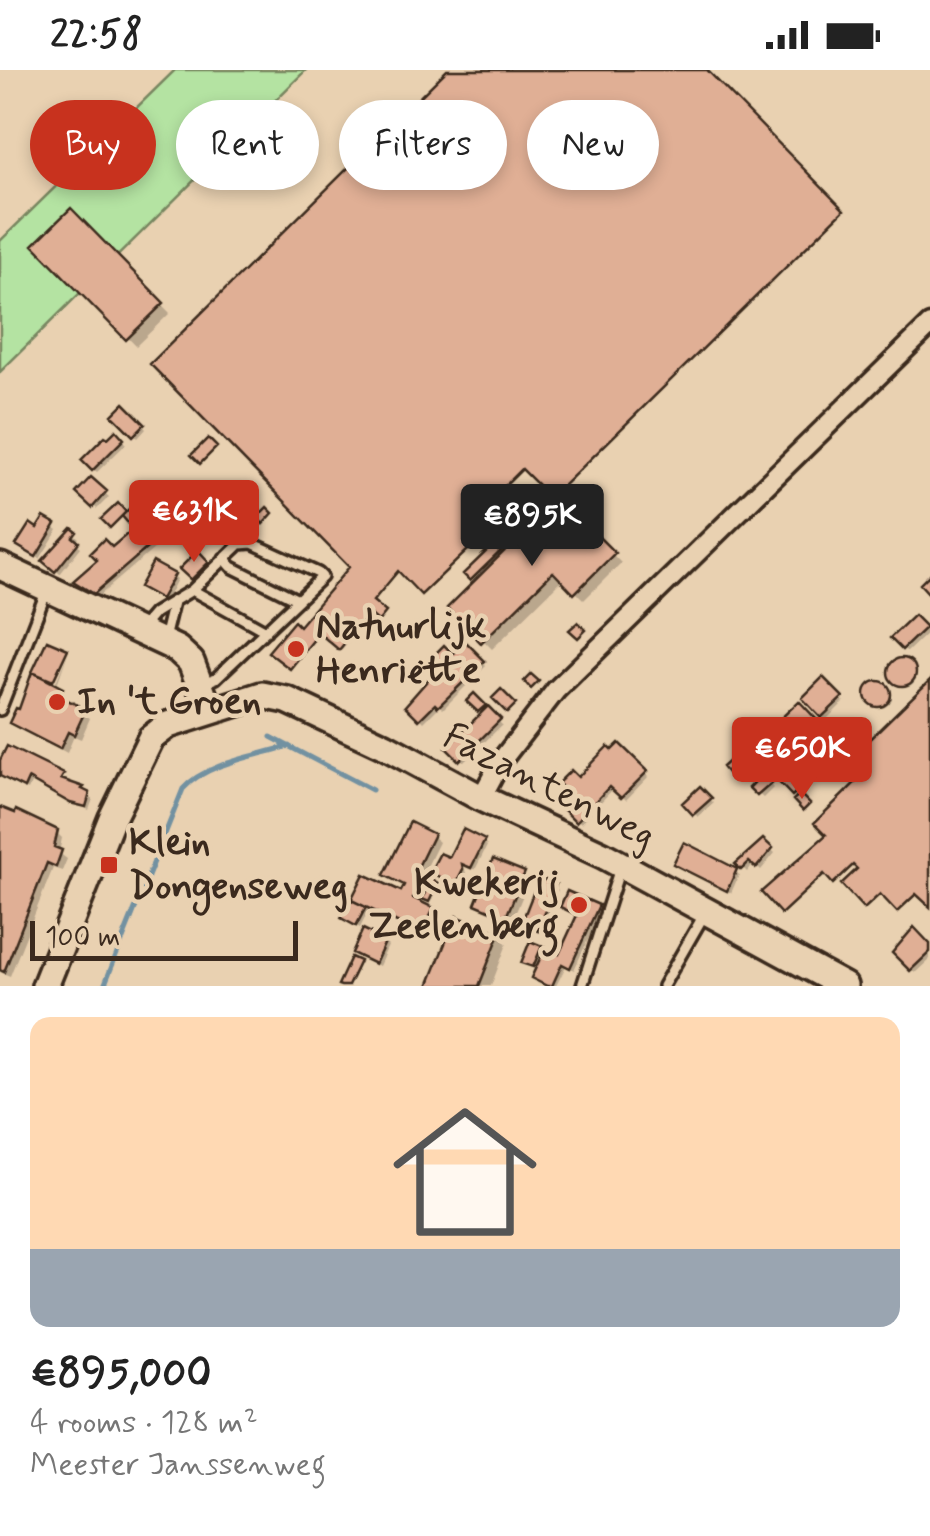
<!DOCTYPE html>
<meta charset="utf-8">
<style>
body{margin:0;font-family:Mynerve,sans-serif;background:#f2f2f2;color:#222;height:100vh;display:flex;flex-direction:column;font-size:38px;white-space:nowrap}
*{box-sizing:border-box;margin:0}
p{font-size:32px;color:#767676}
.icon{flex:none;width:55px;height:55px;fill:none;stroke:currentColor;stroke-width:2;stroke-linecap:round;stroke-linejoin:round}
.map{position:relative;height:916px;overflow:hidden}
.sheet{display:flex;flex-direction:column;background:#fff;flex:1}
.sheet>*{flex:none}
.guide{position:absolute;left:30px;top:30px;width:870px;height:90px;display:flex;gap:20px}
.scale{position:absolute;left:30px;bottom:25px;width:268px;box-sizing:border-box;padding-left:10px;border:5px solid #3b2a1e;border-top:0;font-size:28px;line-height:35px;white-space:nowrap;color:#3b2a1e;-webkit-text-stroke:8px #e9d1b1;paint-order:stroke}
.price{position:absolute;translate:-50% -85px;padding:0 22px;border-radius:10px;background:#c8321e;color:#fff;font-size:32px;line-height:65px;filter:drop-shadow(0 2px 5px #0008)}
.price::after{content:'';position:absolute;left:50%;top:60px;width:30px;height:22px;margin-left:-15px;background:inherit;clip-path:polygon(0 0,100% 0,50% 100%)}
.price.current{background:#222;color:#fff}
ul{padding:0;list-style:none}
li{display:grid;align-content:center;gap:20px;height:530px;padding:0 30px}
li+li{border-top:2px solid #e0e0e0}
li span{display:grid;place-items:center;height:310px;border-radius:20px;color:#555}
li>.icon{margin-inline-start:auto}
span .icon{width:180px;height:180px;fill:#fffc;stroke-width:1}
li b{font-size:42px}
.pill{padding:0 35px;border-radius:45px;background:#fff;box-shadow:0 5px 15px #0003;font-size:35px;line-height:90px}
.pill.current{background:#c8321e;color:#fff}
.status{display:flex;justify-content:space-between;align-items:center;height:70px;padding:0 50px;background:#fff;direction:ltr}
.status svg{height:28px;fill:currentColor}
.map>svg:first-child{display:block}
.green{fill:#b4e3a2;stroke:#788660;stroke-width:2.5}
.shadow{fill:#0003}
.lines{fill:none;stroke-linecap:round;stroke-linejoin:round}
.stream{stroke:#7291a1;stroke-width:5}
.building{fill:#e0af95;stroke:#3b2a1e;stroke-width:2.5}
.lane-casing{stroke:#3b2a1e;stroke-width:16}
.street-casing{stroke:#3b2a1e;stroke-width:25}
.secondary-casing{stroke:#3b2a1e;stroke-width:32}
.lane{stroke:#e9d1b1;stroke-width:9}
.street{stroke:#e9d1b1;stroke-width:18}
.secondary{stroke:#e9d1b1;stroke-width:25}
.poi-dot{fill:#c8321e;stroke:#e9d1b1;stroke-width:4}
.labels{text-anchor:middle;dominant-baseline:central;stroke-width:9;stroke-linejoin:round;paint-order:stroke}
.poi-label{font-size:38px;font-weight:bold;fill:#3b2a1e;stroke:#e9d1b1;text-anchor:start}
.street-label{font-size:38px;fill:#3b2a1e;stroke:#e9d1b1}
</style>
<div class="status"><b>22:58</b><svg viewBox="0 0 49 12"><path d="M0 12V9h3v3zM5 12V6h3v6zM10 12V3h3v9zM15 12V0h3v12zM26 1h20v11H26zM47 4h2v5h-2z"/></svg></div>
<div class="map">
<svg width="930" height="916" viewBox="0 0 930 916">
<rect width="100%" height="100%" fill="#e9d1b1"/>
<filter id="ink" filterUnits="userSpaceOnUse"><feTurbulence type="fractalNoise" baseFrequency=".01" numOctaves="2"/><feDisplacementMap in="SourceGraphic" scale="20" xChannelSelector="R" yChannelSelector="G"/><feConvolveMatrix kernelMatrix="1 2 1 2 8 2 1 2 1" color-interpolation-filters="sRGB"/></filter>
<g filter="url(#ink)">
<path class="green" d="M175,0H306L0,302V171Z"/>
<path class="shadow" d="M451,0H704L843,143L553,427L525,398L476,446L490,460L424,524L400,500L372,533L386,544L381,550L373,544L368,551L366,549L342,579L321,562L292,598L273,582L300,559L352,497Z
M71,142L170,243L136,276L37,175Z
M124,336L146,359L138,368L115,345Z
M116,364L126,374L97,402L84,390Z
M91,410L109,427L97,439L80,423Z
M153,418L170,436L160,445L156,442L138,460L155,478L99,526L80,515L137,459L125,445L112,457L105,449L125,445Z
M559,430L621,493L584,530L563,509L492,579L451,538L476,513L467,504L497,475L506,483Z
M267,441L272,446L258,459L254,454Z
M45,450L58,460L40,489L23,478Z
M72,462L79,468L75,472L81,477L60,504L45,491Z
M198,484L211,497L196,512L183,499Z
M173,506L177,509L166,531L146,520Z
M914,548L928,562L907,582L894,568Z
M466,575L486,596L443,639L440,636L424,652L409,636Z
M64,580L46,622L51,624L68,583L56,617L67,626L65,632L90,648L81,669L74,666L67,683L12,653L20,643L35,603Z
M891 604a13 13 0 1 1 26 0a13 13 0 1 1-26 0Z
M823,611L844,632L826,650L805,628Z
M868 626a12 12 0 1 1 24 0a12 12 0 1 1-24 0Z
M930,614V834L919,823L899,841L883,823L867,838L844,814L860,799L856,794L835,813L827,803L783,844L764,823L829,765Z
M474,626L502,655L464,692L449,678L483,644L470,631Z
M799,635L820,656L801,674L781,652Z
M768,665L813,712L798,726L809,737L806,740L752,680Z
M619,676L649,706L626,730L614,718L581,753L558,731Z
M741,683L773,718L763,728L752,718L758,713L746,700L737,709L725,698Z
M0,696L62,706L64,712L82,719L93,729L89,740L32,711L28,720L0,706Z
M700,719L714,733L698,747L685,734Z
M0,740L56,762L62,768L59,783L67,789L62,801L53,798L10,906L0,902Z
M432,766L439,772L420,811L430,817L432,813L438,816L431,831L422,826L419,833L439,846L428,868L369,840L360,858L347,851L351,832L402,825L406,817L387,805Z
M483,772L487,776L475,800L464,794L466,804L459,817L433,802Z
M763,772L775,783L761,800L754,793L747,802L739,794Z
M676,794L736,801L739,805L731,823Z
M523,804L529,810L512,852L515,855L478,834Z
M555,816L558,820L542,863L527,857L524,853Z
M562,837H597L601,841L574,900L566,896L556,916H553L534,907L538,898L525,893L540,878L561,888L580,846Z
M499,865L507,874L491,916H431Z
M384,872L388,876L379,896L355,883Z
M930,878V889L915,903L895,883Z"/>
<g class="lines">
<path class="stream" d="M271,667L372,720
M104,916L183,719C206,693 257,686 289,676"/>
</g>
<path class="building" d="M447,0H707L844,140L551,428L522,399L477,444L491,458L421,525L398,501L373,531L386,542L373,558L378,551L371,545L365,552L369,543L339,580L319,563L290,599L268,582L294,551L299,556L349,497L150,294Z
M71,138L164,233L126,270L33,175Z
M124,333L145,354L133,366L112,345Z
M116,360L124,369L92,401L81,390L105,366L108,368Z
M208,368L217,377L200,394L191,385Z
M91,407L107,421L92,438L76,423Z
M153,414L168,431L155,443L151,440L136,454L153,473L94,524L73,511L97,490L90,483L104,469L112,477L133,459L122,446Z
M559,427L615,483L574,524L553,502L481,573L447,538Z
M118,433L126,442L110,458L101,449Z
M267,437L273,443L263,454L257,447Z
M44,447L56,454L36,487L16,475L30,453L37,458Z
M72,458L77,462L73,467L79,472L55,502L42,491Z
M497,471L504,478L470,511L463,504Z
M198,480L209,492L191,510L179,499Z
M153,492L175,504L161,529L139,517Z
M930,504V525L920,514Z
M914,545L926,557L902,580L890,568Z
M578,552L586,560L578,568L569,560Z
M47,570L68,579L53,611L32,602Z
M466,572L485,591L438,637L435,634L419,650L405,636L433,604L424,595L444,575L453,584Z
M888 602a14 14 0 1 1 28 0a14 14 0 1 1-28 0Z
M32,602L63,618L59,626L86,639L74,665L68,662L60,679L9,653L16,638L19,639Z
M531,604L539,611L531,619L524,611Z
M823,607L843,627L821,648L802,628Z
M930,610V837L916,824L897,842L880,824L864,839L841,814L857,799L853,795L833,814L824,804L781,844L761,822L826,765L814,753L862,706L847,691Z
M865 624a13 13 0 1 1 26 0a13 13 0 1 1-26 0Z
M501,619L516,634L507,643L492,628Z
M474,623L486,635L478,642L466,631Z
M799,631L818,651L796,672L777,652Z
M488,636L501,649L459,691L446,678Z
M768,661L789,683L769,702L748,680Z
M619,673L648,701L621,728L609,717L576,752L555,731L565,720L558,713L571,700L578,707L608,676L612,680Z
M7,676L64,704L61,709L84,717L82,719L90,723L86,737L70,733L28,709L24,718L0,706V690Z
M741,680L772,713L757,726L749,718L754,713L741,698L731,708L722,697Z
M791,685L812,707L792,726L771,704Z
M700,716L712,728L693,745L682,733Z
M800,724L810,734L803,741L793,730Z
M0,737L15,743L16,740L58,760L54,777L62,780L56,797L47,793L4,902L0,900Z
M410,752L434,764L414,805L427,811L421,823L416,821L413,828L434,838L422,864L351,830L364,804L401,821L404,815L384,805Z
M463,759L485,770L471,798L462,794L463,799L455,815L430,802L440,783L449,787Z
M763,769L773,778L756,798L749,792L741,800L735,794Z
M684,772L737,799L727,821L673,794Z
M493,789L525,802L506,847L475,834Z
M539,808L556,814L538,861L521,854Z
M431,809L438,813L429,832L422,829Z
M567,821L599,835L570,898L562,894L552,916H547L531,908L545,878L559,884L577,845L560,837Z
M350,829L366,837L356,856L341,848Z
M456,846L500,863L479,916H428Z
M914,857L930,874V882L910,901L892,883Z
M363,859L386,870L375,894L352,883Z
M530,871L542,876L533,897L521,893Z
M351,887L360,891L348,916H341L338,915Z"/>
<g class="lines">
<defs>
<path id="lane" d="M224,488L232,497L298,530
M192,520L266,561
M141,558L154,543L192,520L240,474L252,473L318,503L322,507L216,608L201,614
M164,569L173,532
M0,640L47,520
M582,916L621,795
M663,916L705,843"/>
<path id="street" d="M481,728L501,691L556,620L930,255"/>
<path id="secondary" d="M0,496L177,579L191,592L209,640
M45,916L112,748L151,668L168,655L262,625L287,630L385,676L481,728L603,785L844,916"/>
</defs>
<use href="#lane" class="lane-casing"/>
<use href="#street" class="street-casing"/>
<use href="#secondary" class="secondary-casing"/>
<use href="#lane" class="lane"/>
<use href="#street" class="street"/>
<use href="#secondary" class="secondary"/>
</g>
</g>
<g class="poi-dot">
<circle cx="296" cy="579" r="10"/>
<circle cx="57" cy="632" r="10"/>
<rect x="99" y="785" width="20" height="20" rx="5"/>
<circle cx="579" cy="835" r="10"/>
</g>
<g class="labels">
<g class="poi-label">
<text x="316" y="557">Natuurlijk<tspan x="316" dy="44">Henriëtte</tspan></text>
<text x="77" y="632">In 't Groen</text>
<text x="129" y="773">Klein<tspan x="129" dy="44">Dongenseweg</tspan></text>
<text x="559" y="813" text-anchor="end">Kwekerij<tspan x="559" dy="44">Zeelenberg</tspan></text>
</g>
<g class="street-label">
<text transform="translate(549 717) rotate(27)">Fazantenweg</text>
</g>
</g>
</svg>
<div class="scale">100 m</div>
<b class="price" style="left:194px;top:495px">€631K</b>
<b class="price current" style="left:532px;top:499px">€895K</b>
<b class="price" style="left:802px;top:732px">€650K</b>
<div class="guide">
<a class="pill current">Buy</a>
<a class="pill">Rent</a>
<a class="pill">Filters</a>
<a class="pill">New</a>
</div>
</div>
<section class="sheet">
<ul>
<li><span style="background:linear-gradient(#ffd9b3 75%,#9aa5b1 0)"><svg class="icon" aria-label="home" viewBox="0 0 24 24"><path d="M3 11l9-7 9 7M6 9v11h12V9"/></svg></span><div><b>€895,000</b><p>4 rooms · 128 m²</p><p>Meester Janssenweg</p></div></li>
</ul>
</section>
